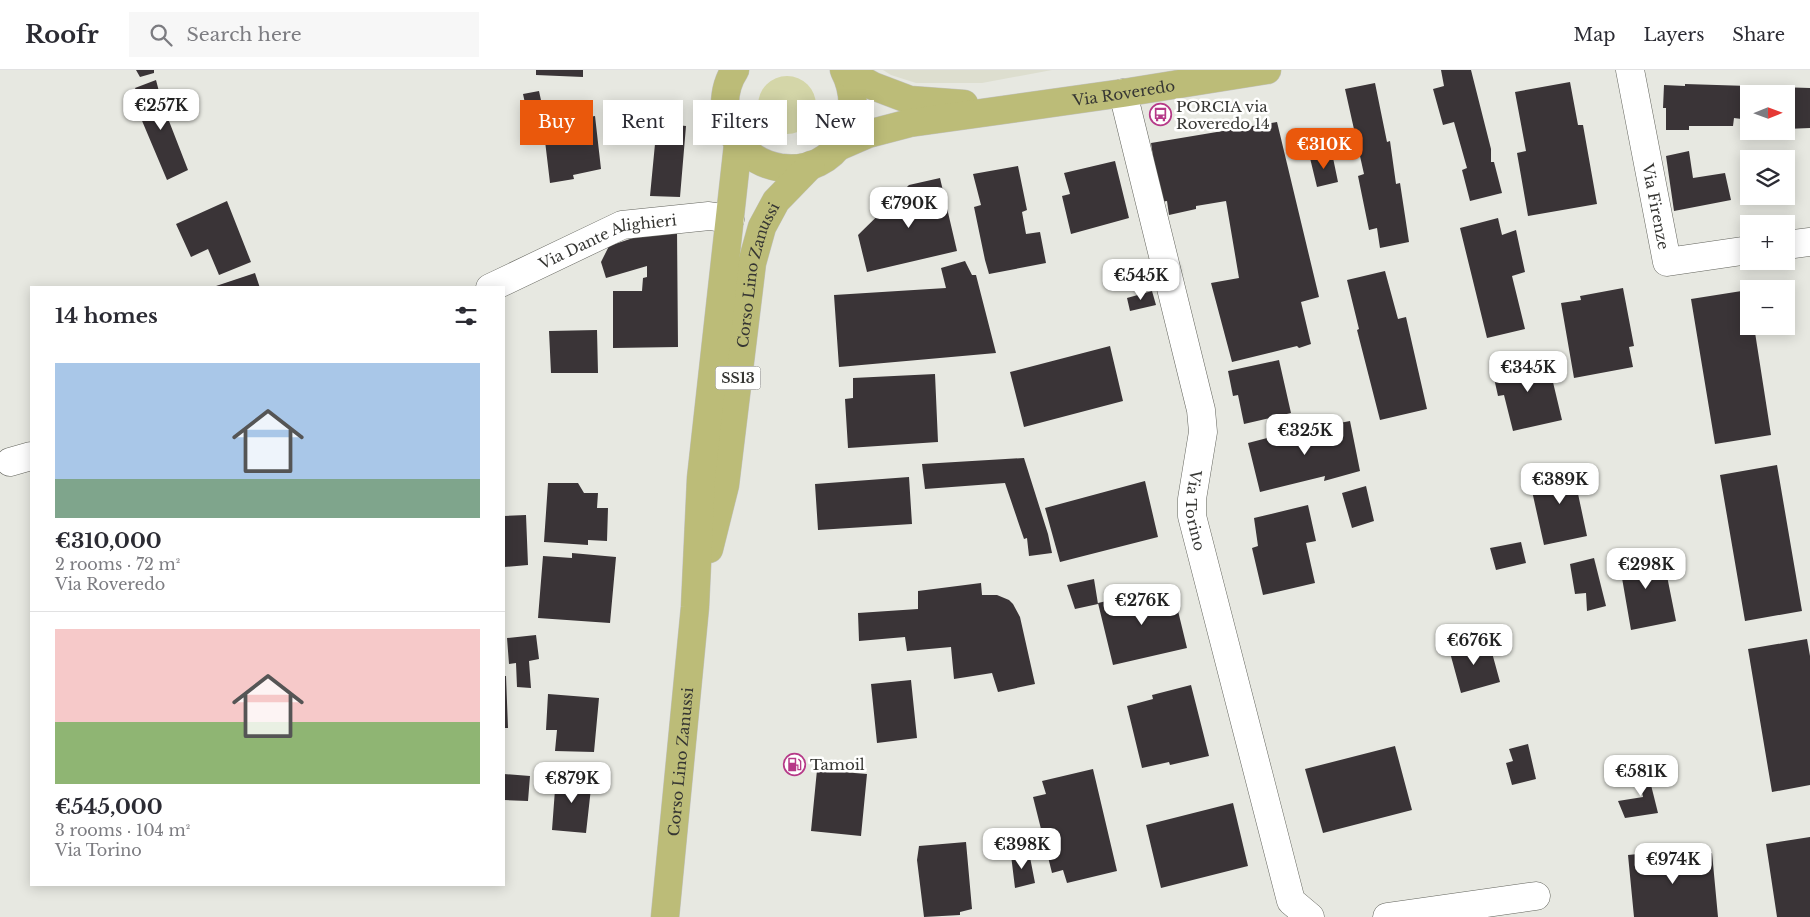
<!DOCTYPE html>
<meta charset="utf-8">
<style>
body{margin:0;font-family:"Libre Baskerville",serif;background:#f7f7f7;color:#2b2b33;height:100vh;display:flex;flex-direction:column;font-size:19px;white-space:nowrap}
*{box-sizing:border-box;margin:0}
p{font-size:16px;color:#7c7c81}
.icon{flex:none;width:28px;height:28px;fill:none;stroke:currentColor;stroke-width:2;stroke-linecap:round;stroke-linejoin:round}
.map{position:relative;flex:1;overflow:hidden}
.sheet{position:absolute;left:30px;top:216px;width:475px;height:600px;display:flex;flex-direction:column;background:#fff;border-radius:0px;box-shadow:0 2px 12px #0003}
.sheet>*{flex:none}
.hud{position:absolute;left:520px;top:30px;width:475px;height:45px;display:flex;gap:10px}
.needle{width:32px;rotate:89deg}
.fabs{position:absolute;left:1740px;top:15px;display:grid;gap:10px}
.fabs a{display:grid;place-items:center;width:55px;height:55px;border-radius:0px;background:#fff;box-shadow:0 2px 12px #0003;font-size:25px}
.price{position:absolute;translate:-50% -42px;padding:0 11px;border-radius:10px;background:#fff;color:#222;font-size:16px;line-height:32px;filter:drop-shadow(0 1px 2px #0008)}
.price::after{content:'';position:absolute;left:50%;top:30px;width:15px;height:11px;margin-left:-8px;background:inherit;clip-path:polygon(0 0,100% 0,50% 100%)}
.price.selected{background:#ea580c;color:#fff}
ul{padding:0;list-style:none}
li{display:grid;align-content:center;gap:10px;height:265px;padding:0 25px}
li+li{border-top:1px solid #e1e1e2}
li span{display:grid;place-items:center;height:155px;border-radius:0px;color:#555}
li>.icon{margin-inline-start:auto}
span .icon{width:90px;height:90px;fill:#fffc;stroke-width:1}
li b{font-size:21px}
h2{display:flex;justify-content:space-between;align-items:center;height:60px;padding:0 25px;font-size:21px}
.pill{padding:0 18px;border-radius:0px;background:#fff;box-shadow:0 2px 12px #0003;font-size:18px;line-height:45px}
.pill.selected{background:#ea580c;color:#fff}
header{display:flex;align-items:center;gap:30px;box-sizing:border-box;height:70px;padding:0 25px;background:#fff;border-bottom:1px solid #e1e1e2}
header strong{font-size:24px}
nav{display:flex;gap:28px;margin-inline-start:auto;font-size:18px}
.search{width:350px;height:45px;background:#f7f7f7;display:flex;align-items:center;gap:12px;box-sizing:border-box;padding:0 18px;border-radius:0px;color:#7c7c81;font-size:19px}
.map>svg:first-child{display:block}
.built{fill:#dddecf}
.green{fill:#d4d6a8}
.building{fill:#3a3437}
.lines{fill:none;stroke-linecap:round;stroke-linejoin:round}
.minor-casing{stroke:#63645d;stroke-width:29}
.major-casing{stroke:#c3c3c2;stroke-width:29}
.minor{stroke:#fff;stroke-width:28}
.major{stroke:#bcbc78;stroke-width:28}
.labels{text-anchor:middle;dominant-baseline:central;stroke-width:5;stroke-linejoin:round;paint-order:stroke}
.shield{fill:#fffffe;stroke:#727270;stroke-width:1}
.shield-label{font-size:14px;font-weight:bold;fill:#363633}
.street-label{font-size:15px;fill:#363633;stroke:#fffffe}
.poi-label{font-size:15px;fill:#363633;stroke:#fffffe;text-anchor:start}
</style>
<header>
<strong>Roofr</strong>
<div class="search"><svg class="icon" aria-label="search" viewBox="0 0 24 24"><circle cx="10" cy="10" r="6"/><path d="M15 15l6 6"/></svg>Search here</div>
<nav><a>Map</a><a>Layers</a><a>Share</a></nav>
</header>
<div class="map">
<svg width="1810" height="847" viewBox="0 0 1810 847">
<rect width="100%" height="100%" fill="#e7e8e1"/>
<path class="built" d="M883,0H1052L982,13H916L891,5Z"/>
<path class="green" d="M758 35a29 29 0 1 1 58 0a29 29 0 1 1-58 0Z"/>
<path class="building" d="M136,0H154V3L140,7Z
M536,0H583V7L536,5Z
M1441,0H1471L1491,79V92H1494L1502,123L1470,131L1462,100L1467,98L1454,52L1443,55L1433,19L1444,16Z
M156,10L162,33L188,100L167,110L140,46L146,42L135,18Z
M1570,12L1578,55H1583L1597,134L1528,146L1517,83L1526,81L1515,22Z
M1375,13L1387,72L1390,71L1396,114L1400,113L1409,172L1380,178L1377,158L1369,160L1358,106L1364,104L1345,19Z
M1685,14L1810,18V58L1786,59V24H1749V50L1734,48L1733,56H1689V60H1666V38H1663L1664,15L1685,16Z
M539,21L544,44L528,47L523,24Z
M595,46L601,99L573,105L574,109L550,113L543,54Z
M1277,52L1319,227L1301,232L1311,274L1299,278L1297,276L1232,292L1211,213L1239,208L1226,131L1196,136V139L1169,145L1167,131L1160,132L1151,73Z
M657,53L686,56L680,127L650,126Z
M1689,81L1693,108L1725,103L1731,130L1674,141L1666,86Z
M1332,83L1338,112L1317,117L1310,88Z
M1115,91L1129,148L1071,164L1062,126L1070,124L1064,103Z
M1018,96L1027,140L1022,142L1026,164L1040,162L1046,193L989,204L985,190L974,137L981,135L973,104Z
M940,108L957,181L867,202L858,165L909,115Z
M227,131L251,192L219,205L208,179L191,187L176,154Z
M1498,148L1502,165L1516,160L1525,202L1512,206L1525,259L1487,268L1460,158Z
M677,159L678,277L613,278V221H642L643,208L647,207V196L606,208L601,192L609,176L645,164Z
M965,191L972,205H976L996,283L839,297L834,225L946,218L941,198Z
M1385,201L1398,249L1406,247L1427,339L1380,350L1357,260L1359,259L1347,210Z
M255,203L260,218H213V217Z
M1623,218L1634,276L1629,277L1633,297L1574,308L1561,233L1581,230L1580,226Z
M1748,220L1749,256H1754L1771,365L1715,374L1691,229Z
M1152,221L1156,235L1130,241L1127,228Z
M597,260L598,303H551L549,261Z
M1110,276L1123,331L1024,357L1010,302Z
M1547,287L1562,350L1513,361L1504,325L1498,326L1492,299Z
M1279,290L1291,343L1244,354L1238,325L1233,326L1228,301Z
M935,304L938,372L848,378L845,329L853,328V308Z
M1350,351L1360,401L1324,411L1325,406L1260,422L1248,373L1313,356L1314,358Z
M1024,388L1048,464L1052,483L1029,486L1027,468L1024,469L1005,413L925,419L922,394Z
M1575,393L1580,418L1577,419L1587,466L1544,475L1532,421L1543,419L1539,400Z
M1777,395L1802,541L1745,551L1720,405Z
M909,407L912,454L818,460L815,414Z
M1145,411L1158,467L1060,492L1045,438Z
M548,413H578L584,423H598L597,438H608L607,471L588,470V475L544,472Z
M1366,416L1374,451L1352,458L1342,423Z
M1308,435L1316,471L1306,473L1315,513L1263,525L1252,478L1258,476L1254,448Z
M526,445L528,495L504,497V446Z
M1521,472L1526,493L1496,500L1490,478Z
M1654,478L1658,497L1665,496L1676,551L1631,560L1618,485Z
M572,483L616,487L610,553L538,548L543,486L572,488Z
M1594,488L1606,536L1587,541L1586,523L1575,524L1570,494Z
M1094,509L1098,534L1075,539L1067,515Z
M981,513L982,525H997L1009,530L1013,534L1020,547L1035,614L998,622L992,603L954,609L951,577L907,581L905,567L859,571L858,543L918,539V521Z
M1172,516L1187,578L1113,595L1098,533Z
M536,565L539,589L529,591L531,618L517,617L516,593L509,594L507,568Z
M1488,568L1500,612L1461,623L1449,579Z
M1807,569L1810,586V715L1772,722L1748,579Z
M504,606H506L508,658H504Z
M911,610L917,668L877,673L871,614Z
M1191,615L1209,686L1170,695L1169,692L1142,698L1127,636L1153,629L1152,625Z
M548,624L599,628L594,682L555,681L557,660H546Z
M1528,674L1536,709L1512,715L1506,693L1513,691L1509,679Z
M1395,676L1412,740L1323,763L1305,699Z
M1645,691L1658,743L1625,748L1618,731L1643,727L1636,692Z
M1093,699L1117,801L1067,813L1063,800L1052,803L1033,727L1046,724L1042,711Z
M817,700L867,704L861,766L811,761Z
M504,704L530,706L528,731L504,730Z
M556,706L592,709L586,763L552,760Z
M1233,733L1248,796L1161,818L1146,755Z
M1810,767V847H1777L1766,774Z
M966,772L972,839L960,842V845L924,847L917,790L919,776Z
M1677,780L1678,787L1712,783L1718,847H1634L1628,785Z
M1029,782L1035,813L1015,818L1011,785Z"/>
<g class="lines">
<defs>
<g id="minor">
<path id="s1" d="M1630,0L1667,192L1749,180"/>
<path id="s2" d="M1123,23L1201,340L1203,362L1192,429V446L1291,831L1310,847"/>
<path d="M1786,175L1810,172"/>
<path id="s3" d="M490,218L622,155L709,146L730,149"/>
<path d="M10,392L31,386"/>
<path d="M1387,847L1536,826"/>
</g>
<g id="major">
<path d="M735,0C725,15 723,34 727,51C731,64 738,74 748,83C757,91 769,96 782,98C837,105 869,48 844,0"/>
<path d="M845,1L873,16L910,30L964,34"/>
<path id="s4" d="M838,77L868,64L910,53L1123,23L1267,0"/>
<path id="s5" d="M709,479L725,415L752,193L762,157L776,131L811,95"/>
<path id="s6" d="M665,847L695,537L701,408L738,74"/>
</g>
</defs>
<use href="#minor" class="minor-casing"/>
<use href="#major" class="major-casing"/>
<use href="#minor" class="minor"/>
<use href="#major" class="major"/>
</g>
<defs>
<symbol id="bus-ring" viewBox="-11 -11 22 22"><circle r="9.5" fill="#fffffe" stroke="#b63988" stroke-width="1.5"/><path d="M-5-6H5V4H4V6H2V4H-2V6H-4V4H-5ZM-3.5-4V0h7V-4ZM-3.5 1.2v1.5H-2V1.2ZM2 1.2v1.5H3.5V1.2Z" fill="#b63988"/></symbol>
<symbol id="fuel-ring" viewBox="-11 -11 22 22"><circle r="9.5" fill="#fffffe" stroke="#b63988" stroke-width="1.5"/><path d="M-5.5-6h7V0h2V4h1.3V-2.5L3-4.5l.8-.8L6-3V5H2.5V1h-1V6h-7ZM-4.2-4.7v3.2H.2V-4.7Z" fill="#b63988"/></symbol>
</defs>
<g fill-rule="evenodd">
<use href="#bus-ring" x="1148" y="32" width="25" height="25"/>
<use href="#fuel-ring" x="782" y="682" width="25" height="25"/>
</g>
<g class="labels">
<rect class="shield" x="715.5" y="296.5" width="45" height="23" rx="4"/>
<g class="shield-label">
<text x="738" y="308">SS13</text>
</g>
<g class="street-label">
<text stroke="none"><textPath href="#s4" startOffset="292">Via Roveredo</textPath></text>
<text stroke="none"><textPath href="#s1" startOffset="139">Via Firenze</textPath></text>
<text stroke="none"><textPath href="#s3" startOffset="128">Via Dante Alighieri</textPath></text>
<text stroke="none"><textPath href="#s5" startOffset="279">Corso Lino Zanussi</textPath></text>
<text stroke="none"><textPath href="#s2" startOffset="428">Via Torino</textPath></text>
<text stroke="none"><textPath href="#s6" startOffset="156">Corso Lino Zanussi</textPath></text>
</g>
<g class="poi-label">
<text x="1176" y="36">PORCIA via<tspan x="1176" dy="17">Roveredo 14</tspan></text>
<text x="810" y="694">Tamoil</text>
</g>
</g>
</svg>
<div class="fabs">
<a><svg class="needle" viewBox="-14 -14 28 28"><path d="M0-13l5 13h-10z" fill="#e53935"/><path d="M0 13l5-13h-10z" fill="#7c7c81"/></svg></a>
<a><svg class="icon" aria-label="layers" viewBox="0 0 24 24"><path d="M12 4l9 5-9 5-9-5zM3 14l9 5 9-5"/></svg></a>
<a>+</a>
<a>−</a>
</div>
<b class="price" style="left:161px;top:61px">€257K</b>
<b class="price selected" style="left:1324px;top:100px">€310K</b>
<b class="price" style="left:909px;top:159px">€790K</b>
<b class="price" style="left:1141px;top:231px">€545K</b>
<b class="price" style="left:1528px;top:323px">€345K</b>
<b class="price" style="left:1305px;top:386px">€325K</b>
<b class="price" style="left:1560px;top:435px">€389K</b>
<b class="price" style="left:1646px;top:520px">€298K</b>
<b class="price" style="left:1142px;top:556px">€276K</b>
<b class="price" style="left:1474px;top:596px">€676K</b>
<b class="price" style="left:1641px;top:727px">€581K</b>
<b class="price" style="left:572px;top:734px">€879K</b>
<b class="price" style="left:1022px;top:800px">€398K</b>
<b class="price" style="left:1673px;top:815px">€974K</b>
<div class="hud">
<a class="pill selected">Buy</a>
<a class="pill">Rent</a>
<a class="pill">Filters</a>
<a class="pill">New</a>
</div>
<section class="sheet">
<h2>14 homes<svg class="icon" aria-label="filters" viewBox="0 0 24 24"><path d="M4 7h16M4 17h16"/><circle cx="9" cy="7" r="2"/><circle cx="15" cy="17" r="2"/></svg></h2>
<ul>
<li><span style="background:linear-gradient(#a9c7e8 75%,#7fa58c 0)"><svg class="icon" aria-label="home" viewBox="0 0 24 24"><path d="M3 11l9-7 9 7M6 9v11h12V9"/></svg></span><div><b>€310,000</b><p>2 rooms · 72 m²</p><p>Via Roveredo</p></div></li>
<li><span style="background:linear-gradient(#f6c9c9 60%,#8fb573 0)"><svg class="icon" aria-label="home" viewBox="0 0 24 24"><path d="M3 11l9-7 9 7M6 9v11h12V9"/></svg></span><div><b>€545,000</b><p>3 rooms · 104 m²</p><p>Via Torino</p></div></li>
</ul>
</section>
</div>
